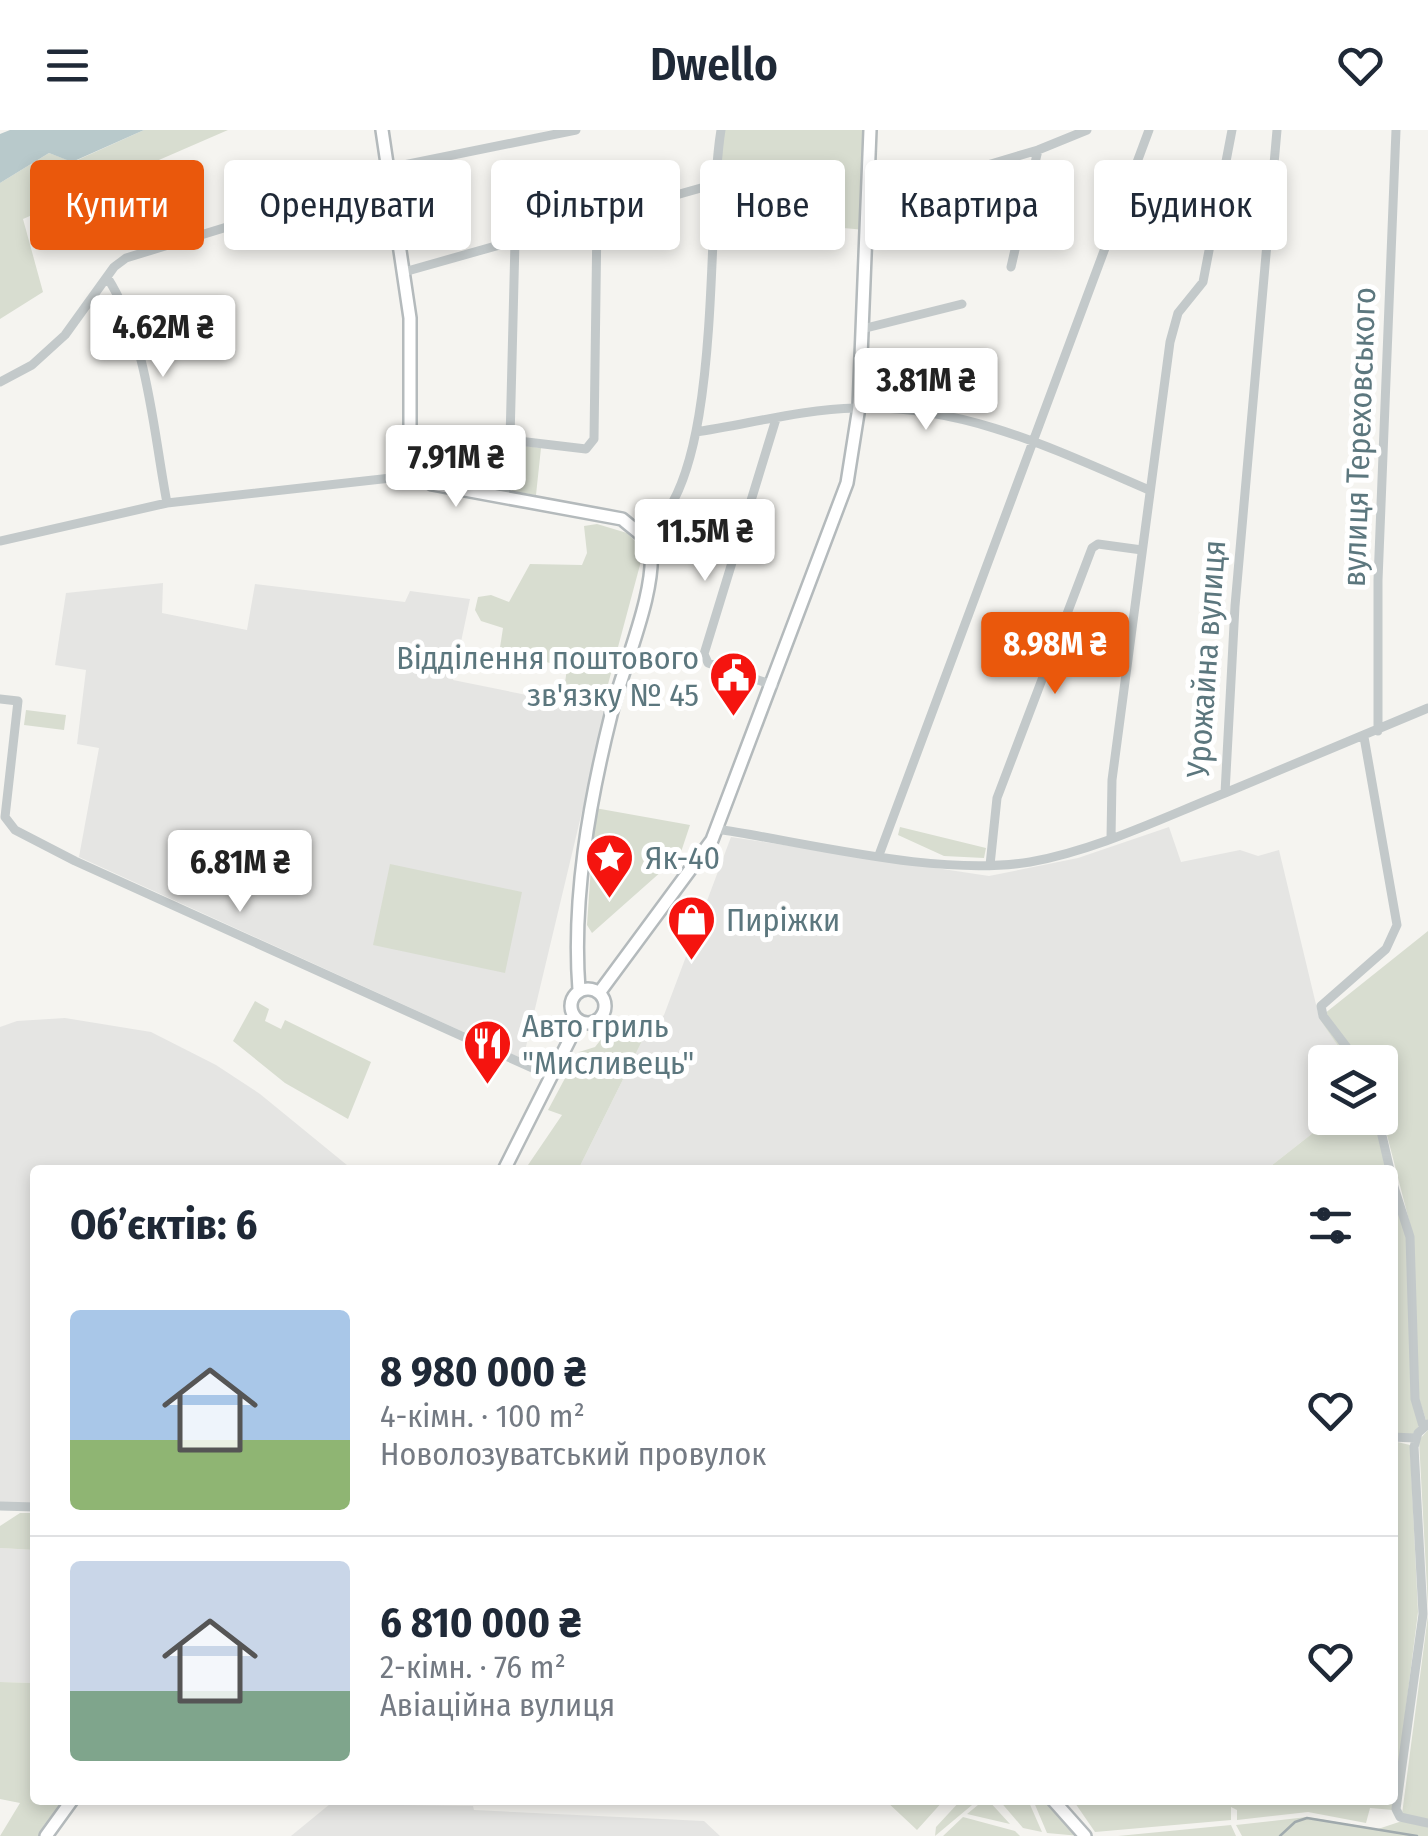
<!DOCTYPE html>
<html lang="uk">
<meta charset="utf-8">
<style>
body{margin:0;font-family:"Fira Sans Condensed",sans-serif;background:#f2f2f3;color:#1f2937;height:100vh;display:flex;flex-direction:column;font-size:38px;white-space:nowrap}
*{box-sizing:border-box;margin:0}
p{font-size:32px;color:#747a83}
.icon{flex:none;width:55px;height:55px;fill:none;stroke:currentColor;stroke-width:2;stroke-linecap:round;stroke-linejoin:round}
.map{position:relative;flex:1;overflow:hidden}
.sheet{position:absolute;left:30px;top:1035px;width:1368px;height:640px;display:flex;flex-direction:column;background:#fff;border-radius:10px;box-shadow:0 5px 15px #0003}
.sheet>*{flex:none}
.guide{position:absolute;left:30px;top:30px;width:1370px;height:90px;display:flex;gap:20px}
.fabs{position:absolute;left:1308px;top:915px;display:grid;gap:20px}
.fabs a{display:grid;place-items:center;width:90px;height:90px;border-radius:10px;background:#fff;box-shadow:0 5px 15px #0003;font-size:50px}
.price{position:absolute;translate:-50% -85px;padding:0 22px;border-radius:10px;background:#fff;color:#222;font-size:32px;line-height:65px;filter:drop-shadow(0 2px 5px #0008)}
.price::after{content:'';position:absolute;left:50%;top:60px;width:30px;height:22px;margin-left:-15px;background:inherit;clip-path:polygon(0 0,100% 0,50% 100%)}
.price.on{background:#ea580c;color:#fff}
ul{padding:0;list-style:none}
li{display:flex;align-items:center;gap:30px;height:250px;padding:0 40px}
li+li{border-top:2px solid #e0e1e3}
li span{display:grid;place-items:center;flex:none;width:280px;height:200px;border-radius:10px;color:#555}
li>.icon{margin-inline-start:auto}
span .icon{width:120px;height:120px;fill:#fffc;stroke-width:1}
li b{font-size:42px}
h2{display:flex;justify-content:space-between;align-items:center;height:120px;padding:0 40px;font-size:42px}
.chip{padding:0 35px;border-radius:10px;background:#fff;box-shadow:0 5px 15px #0003;font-size:35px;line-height:90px}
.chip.on{background:#ea580c;color:#fff}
header{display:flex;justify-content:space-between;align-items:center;height:130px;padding:0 40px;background:#fff;font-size:45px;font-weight:600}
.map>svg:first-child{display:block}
.built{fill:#e5e5e3}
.green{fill:#d8ddd0}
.water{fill:#b8c9cb}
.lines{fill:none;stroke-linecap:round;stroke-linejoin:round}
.major-casing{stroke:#b4babc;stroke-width:16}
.minor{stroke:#c3c9ca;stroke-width:9}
.major{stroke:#fff;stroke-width:11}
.tram{stroke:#a1abae;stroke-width:2.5}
.labels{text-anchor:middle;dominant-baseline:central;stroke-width:10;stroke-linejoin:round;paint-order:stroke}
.street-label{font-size:32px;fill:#5c777e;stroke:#fff}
.poi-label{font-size:32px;fill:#5c777e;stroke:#fff;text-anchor:start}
</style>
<header><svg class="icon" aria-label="menu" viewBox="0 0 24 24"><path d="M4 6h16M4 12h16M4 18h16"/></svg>Dwello<svg class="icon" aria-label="heart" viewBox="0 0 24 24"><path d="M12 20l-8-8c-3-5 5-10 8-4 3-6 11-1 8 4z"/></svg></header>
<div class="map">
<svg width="1428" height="1706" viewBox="0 0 1428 1706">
<rect width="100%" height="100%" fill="#f5f4f0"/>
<path class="built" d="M163,453L162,483L247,500L255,454L405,472L410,461L470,469L453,550L606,581L523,929L79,727L99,618L77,614L86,540L55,535L66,463Z
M1169,697L1181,732L1240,720L1258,726L1279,720L1319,887L1349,932H1325V988H1332L1266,1040H578L645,905L664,885L731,707L989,746L1078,728Z
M65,888L151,902L216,935L260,964L353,1040H35V1374L0,1372V897L17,891Z
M0,1418L35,1420V1553L0,1552Z
M330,1674L473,1676L474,1680L704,1691L720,1706H291Z"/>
<path class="green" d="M144,0H228L23,89L43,162L0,189V53L49,23L73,32Z
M721,0H870L865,100L712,86Z
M518,315L541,318L536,365L512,361Z
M597,394L627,403L644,420L603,573L570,566L565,553L567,538L536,529L524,542L497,537L503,498L481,491L475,480L478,467L491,465L509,472L530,434L582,435L587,423L584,396Z
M26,580L66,585L64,600L24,595Z
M595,678L690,695L680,725L592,803L587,795Z
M900,697L986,718L984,728L944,726L898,705Z
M390,734L522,762L505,843L373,815Z
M1428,801V1290H1426L1419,1269L1413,1106L1380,978V932H1349L1319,888Z
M255,871L269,879L265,891L281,899L285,890L371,932L348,989L285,953L233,911Z
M607,902L645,905L578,1040L528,1035L562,985L548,980L579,922L595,917Z
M1332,988H1375L1388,1040H1266Z
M1392,1067L1407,1106L1419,1296L1412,1305H1393Z
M1428,1300V1477L1419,1310Z
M1393,1311L1410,1315L1418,1482L1393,1680L1370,1678L1366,1693L1308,1682L1237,1690V1680L1231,1677V1690L1095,1702L1073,1670H1392Z
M20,1383H35V1420L0,1418V1396Z
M1428,1485V1691L1402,1684Z
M0,1552L35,1553V1670H72L46,1706H0L20,1673L0,1669Z
M885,1670H944L917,1700Z
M961,1670H978L935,1706L936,1697Z
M984,1670H988L1010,1694L967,1684Z
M999,1670H1028L1042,1702L1023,1698Z
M1033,1670H1047L1080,1706L1047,1703Z
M963,1687L1015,1701L1020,1706H943Z
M1307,1687L1378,1699L1402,1691L1428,1695V1706H1242L1236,1695Z
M1231,1695L1236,1706H1118Z"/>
<path class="water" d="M10,0H144L72,32L49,23L0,53V4Z"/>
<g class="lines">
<defs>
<path id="major" d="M382,0L410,188V323L418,345L432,354L622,389L650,412C659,458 622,538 611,585C589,673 572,769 579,860
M571 876a17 17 0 1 1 34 0a17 17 0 1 1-34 0Z
M599,863L712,710L847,353L859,277L870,0
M504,1040L579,891
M1053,1670L1085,1706
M46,1706L72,1670"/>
</defs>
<use href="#major" class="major-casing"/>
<path class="minor" d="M867,71L1038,20L1087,0
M515,111L510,310L586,319L594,309L597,89
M1011,137L1038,20
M404,142L715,54
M107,147C148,211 153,300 167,373
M862,199L962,174
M0,252L32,235L65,205L114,137L126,128L256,88L389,38L576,0
M696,302C749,294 803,279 856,278C962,274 1054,319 1149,360
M504,367L510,310
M646,404C725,350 705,94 721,0
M0,411L167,373L418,345
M773,555L708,533L704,524L776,289
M0,569L18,571L5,687L15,700L75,731L550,946
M1378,601V450L1396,0
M1225,663L1428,578
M717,699C809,713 938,747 1030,732C1097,720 1162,688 1225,663L1235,476L1277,0
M1111,708L1112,650L1170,212L1178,183L1203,152L1232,0
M879,725L1149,0
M990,735L997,668L1092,418L1098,414L1142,420
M1358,932L1323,886L1321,876L1386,819L1397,795L1364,607
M1378,988L1392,1049
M1392,1051L1410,1107L1415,1269L1423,1296
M1428,1294L1418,1303L1414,1317L1423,1484L1396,1679L1400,1687L1428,1693
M1392,1307L1415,1308
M0,1376L35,1377"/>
<use href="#major" class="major"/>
<path class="tram" d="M1280,1706L1295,1692L1307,1688L1417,1706"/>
</g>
<defs>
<symbol id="civic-pin" viewBox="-11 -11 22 30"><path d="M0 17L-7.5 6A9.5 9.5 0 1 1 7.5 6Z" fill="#f5140f" stroke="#fff"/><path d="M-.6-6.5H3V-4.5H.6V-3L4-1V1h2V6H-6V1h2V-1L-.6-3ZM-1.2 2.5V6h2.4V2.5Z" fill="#fff"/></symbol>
<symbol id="sight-pin" viewBox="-11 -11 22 30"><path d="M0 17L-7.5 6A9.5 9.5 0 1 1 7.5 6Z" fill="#f5140f" stroke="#fff"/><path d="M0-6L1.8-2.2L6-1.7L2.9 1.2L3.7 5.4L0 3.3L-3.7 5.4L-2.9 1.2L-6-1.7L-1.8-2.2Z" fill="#fff"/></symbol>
<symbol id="shop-pin" viewBox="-11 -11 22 30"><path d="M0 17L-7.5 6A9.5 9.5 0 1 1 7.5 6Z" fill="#f5140f" stroke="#fff"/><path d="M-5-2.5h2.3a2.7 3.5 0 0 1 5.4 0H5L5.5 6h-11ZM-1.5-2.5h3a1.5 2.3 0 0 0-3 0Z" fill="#fff"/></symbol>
<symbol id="restaurant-pin" viewBox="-11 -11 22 30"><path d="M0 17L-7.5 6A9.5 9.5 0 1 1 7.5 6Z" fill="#f5140f" stroke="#fff"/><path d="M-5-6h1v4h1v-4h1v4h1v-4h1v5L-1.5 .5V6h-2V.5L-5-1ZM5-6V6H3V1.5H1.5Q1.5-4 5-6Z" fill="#fff"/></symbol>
</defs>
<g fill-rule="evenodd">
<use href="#civic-pin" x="706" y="518" width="55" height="75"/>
<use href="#sight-pin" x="582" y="700" width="55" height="75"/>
<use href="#shop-pin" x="664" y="762" width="55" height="75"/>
<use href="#restaurant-pin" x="460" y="886" width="55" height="75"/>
</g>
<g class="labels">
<g class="street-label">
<text transform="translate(1359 307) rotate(-88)">вулиця Тереховського</text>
<text transform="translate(1206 529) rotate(-86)">Урожайна вулиця</text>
</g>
<g class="poi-label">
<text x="699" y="528" text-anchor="end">Відділення поштового<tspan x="699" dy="37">зв'язку № 45</tspan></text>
<text x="645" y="728">Як-40</text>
<text x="726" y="790">Пиріжки</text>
<text x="522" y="896">Авто гриль<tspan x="522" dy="37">"Мисливець"</tspan></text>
</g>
</g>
</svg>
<div class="fabs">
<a><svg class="icon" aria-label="layers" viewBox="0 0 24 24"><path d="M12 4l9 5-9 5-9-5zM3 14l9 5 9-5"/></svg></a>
</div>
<b class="price" style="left:163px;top:250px">4.62M ₴</b>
<b class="price" style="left:926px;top:303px">3.81M ₴</b>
<b class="price" style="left:456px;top:380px">7.91M ₴</b>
<b class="price" style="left:705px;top:454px">11.5M ₴</b>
<b class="price on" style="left:1055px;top:567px">8.98M ₴</b>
<b class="price" style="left:240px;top:785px">6.81M ₴</b>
<div class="guide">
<a class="chip on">Купити</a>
<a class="chip">Орендувати</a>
<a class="chip">Фільтри</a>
<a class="chip">Нове</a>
<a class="chip">Квартира</a>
<a class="chip">Будинок</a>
</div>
<section class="sheet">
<h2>Об’єктів: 6<svg class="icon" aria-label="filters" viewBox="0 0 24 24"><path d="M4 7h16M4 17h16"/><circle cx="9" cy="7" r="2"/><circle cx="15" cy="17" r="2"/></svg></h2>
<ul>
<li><span style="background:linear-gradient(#a9c7e8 65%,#8fb573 0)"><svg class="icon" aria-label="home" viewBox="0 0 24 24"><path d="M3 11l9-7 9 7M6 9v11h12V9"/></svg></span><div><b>8 980 000 ₴</b><p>4-кімн. · 100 m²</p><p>Новолозуватський провулок</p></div><svg class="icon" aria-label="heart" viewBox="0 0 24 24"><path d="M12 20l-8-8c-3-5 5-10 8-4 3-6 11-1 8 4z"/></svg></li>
<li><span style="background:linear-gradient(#c9d6e8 65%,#7fa58c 0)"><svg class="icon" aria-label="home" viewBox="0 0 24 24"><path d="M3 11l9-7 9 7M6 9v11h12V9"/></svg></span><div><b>6 810 000 ₴</b><p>2-кімн. · 76 m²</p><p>Авіаційна вулиця</p></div><svg class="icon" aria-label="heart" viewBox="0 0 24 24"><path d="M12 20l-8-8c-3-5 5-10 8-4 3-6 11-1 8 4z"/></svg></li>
</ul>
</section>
</div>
